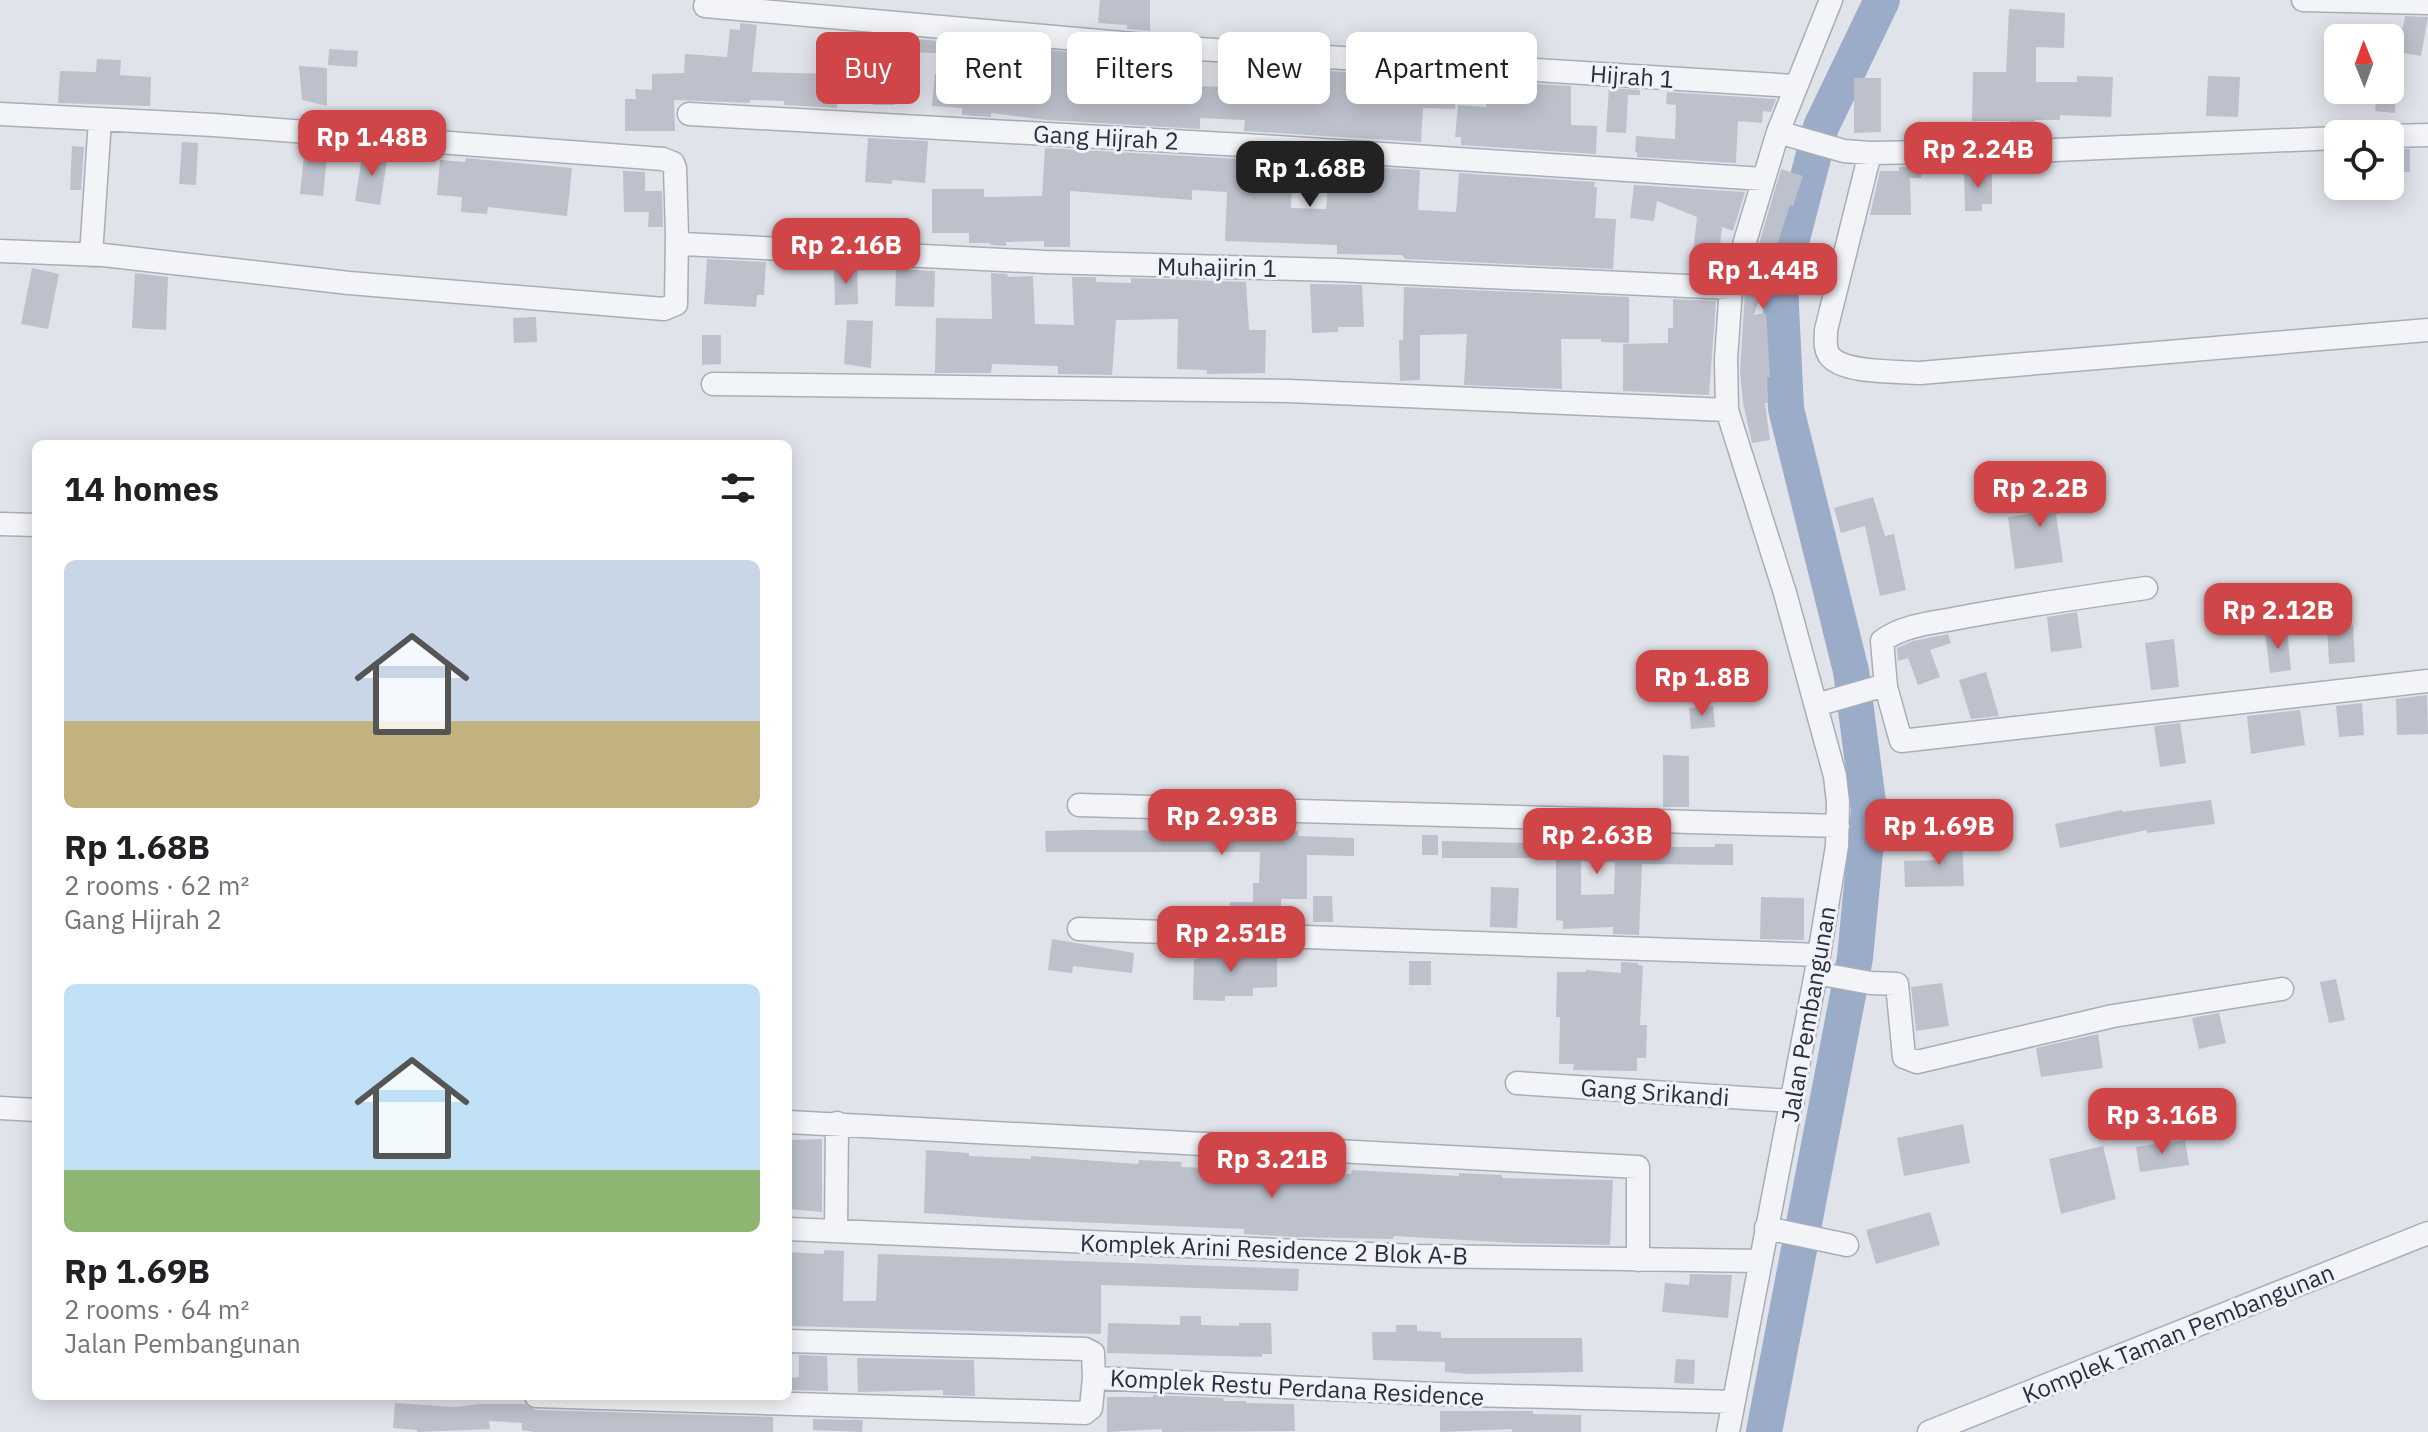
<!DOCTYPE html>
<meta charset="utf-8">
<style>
body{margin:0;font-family:"IBM Plex Sans",sans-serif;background:#f2f2f2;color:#202124;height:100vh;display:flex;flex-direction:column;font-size:30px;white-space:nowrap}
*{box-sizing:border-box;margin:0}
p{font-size:26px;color:#757577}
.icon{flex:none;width:44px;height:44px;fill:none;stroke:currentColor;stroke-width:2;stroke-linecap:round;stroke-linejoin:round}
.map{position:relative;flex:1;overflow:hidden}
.side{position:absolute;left:32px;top:440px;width:760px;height:960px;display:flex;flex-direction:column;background:#fff;border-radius:12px;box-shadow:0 4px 20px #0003}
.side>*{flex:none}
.hud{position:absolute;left:816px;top:32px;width:760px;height:72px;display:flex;gap:16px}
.needle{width:52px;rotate:359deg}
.tools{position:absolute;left:2324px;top:24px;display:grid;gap:16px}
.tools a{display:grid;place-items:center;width:80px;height:80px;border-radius:12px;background:#fff;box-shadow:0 4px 20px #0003;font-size:40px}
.price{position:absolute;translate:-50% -68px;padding:0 18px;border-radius:16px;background:#cf4548;color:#fff;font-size:26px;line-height:52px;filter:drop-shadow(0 2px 4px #0008)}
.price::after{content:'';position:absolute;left:50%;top:48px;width:24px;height:18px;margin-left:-12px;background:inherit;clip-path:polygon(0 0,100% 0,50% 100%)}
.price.current{background:#222;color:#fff}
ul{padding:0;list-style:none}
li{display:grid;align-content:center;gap:16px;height:424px;padding:0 32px}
li span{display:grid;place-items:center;height:248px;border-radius:12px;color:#555}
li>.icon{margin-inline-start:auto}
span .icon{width:144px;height:144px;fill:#fffc;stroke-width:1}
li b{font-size:34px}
h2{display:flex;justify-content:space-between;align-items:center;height:96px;padding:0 32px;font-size:34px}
.chip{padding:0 28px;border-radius:12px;background:#fff;box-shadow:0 4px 20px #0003;font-size:28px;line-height:72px}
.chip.current{background:#cf4548;color:#fff}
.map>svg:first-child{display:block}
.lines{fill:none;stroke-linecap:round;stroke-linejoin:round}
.river{stroke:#9bacc9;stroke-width:36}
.building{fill:#bdc1cc;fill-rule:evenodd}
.minor-casing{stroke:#a9adb7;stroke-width:25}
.minor{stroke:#f3f4f7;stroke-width:22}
.labels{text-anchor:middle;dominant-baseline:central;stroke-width:6;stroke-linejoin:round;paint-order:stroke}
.street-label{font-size:24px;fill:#292e41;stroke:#f0f2f7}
</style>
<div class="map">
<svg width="2428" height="1432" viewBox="0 0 2428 1432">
<rect width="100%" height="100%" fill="#e0e3e9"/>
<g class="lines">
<path class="river" d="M1764,1432L1855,958L1869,810L1851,671L1786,409L1780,285L1821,127L1882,0"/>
</g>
<path class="building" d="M1100,0H1150V31L1127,29V25L1098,23Z
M2009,9L2065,13L2064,48L2036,47V82H2077V76L2113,77L2111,117L2060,115V120H2035V127H2010V121H1972L1973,72H2006Z
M2405,16L2428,17L2421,56L2392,51L2397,27L2403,28Z
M740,23L757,25L752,72L839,74L837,108L784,105V101L750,100V103L674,100L675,131H625V99H636L635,89L652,90V74L684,73L685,54L727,57L730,29L740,30Z
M863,34L938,41L937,53L895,52V105H873L874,66H862Z
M969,43L1173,61L1172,86L1249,87V66L1456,79L1455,109L1423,108L1421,142L1244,131L1245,120L1200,118V129L1047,120L991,113V117L962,115V108L932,106L935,74L967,76Z
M329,49L358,51L357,67L328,65Z
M97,59L121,60L120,75L151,77L150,106L58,103L60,71L96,72Z
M299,66L327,68V106L302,100Z
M2208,76L2240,77L2238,117L2206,116Z
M1854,78H1881V132L1854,133Z
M1489,81L1571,86V125L1597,126L1596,154L1461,145V137H1455L1458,105L1486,107Z
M1609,88L1640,90V95H1628L1626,133L1606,132Z
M2377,90H2396L2395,113L2375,111Z
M1667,92L1776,99L1771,112L1763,111L1762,123L1738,121L1736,163L1637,157V152H1635L1636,136L1675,139L1676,105L1666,104Z
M868,138L928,141L925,183L892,180V184L865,182Z
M182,142L198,143L196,185L179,184Z
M72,146L84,147L81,190H70Z
M305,146L328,148L323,196L300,194Z
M1045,148L1293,162L1291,208L1326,209L1330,165L1420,170L1418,210L1456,212L1459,173L1595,182L1594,187H1597L1595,218L1616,219L1613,269L1405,259L1402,255L1337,254V245L1225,241L1227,192L1192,190V200L1070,191V247H1044V241L1006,242V246L990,245V243H969V233H932V189H984V197L1042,196Z
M2410,149V172H2390V150Z
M363,150L388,154L380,205L355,201Z
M466,158L572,168L567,216L488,207L487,214L461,212L462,197L437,195L440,160L465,162Z
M1921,166V178H1910L1911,215H1870L1880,171H1899V167Z
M1781,169L1803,176L1793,206L1790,205L1754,315L1766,313L1770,377H1767L1768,403H1765L1770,440L1752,443L1743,403L1740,371L1745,291Z
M623,171L645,172V191H662L663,227H648L649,212H624Z
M1964,171H1992V204H1982V211H1965Z
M1634,185L1745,192L1733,231L1722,227L1718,265L1692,262L1697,217L1657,201L1654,221L1630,218Z
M707,259L766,262L764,295H757L756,307L704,304Z
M834,266L857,267L858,304L835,305Z
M32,268L59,274L48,329L21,324Z
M896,269L935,271L934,307L895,306Z
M135,273L168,277L166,330L132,328Z
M991,273L1007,274L1008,277L1033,276L1035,324L1074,325L1072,277H1096V282L1131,283V278L1246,282L1249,330H1266L1265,373L1207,374V370L1177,369L1178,319L1116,320L1112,375L1058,374V366L992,364L991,373H935L936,318L992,319Z
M1310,284L1362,285L1364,327H1338V332L1312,333Z
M1404,287L1629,297V343L1601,342V339H1561L1562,389L1464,385L1467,334L1420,335V380L1400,381L1399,340H1403Z
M1673,299L1716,301L1709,395L1623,391V344L1668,343V328H1673Z
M536,317L537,342L514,343L513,318Z
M847,320L873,321L871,368L844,364Z
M702,335H721V364L702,365Z
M2075,489L2078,511L2056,514L2063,562L2015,569L2008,517L2028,514L2025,496Z
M1873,497L1885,536L1894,534L1906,590L1880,596L1865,526L1841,533L1834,508Z
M2077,612L2082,648L2051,652L2047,617Z
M2353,625L2355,662L2329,664L2327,626Z
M2287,630L2291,670L2270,673L2265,633Z
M1948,634L1951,643L1930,650L1940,677L1918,685L1908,658L1898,661L1897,648L1913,641Z
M2174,639L2179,687L2151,690L2145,643Z
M1986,672L1999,716L1971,719L1959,680Z
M2427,695L2428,734L2397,735L2396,699Z
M2362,703L2364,735L2339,737L2336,706Z
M1713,706L1715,727L1691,729L1689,708Z
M2300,710L2305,745L2251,754L2247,716Z
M2180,723L2186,763L2160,767L2154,726Z
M1663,755L1689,756V807H1663Z
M2211,800L2215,824L2147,833V830L2060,848L2055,824L2122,810V812Z
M1082,830L1298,831V836L1354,838V856L1307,855V899H1281V918L1230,920V902H1253V883H1259L1260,852H1046L1045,831Z
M1422,835H1438V855H1422Z
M1962,835L1964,886L1905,887L1904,861L1942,860V836Z
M1442,841L1605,845L1650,843L1671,847H1715V844H1733V865L1642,864L1639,935L1613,934V927L1563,929V921L1556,920V858H1442ZM1581,861L1615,862L1614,894L1581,895Z
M1491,887L1519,888L1517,928L1490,927Z
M1313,896H1332L1333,922H1313Z
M1761,897L1804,898V940L1760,939Z
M1052,939L1134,953L1132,973L1073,966L1072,973L1048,970Z
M1230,948L1251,949L1253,958L1277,957V987L1253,988V996H1225V1001L1193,1000L1194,959H1198L1199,950Z
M1409,961H1431V985H1409Z
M1621,962L1638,963V965L1643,966L1640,1025H1647L1646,1058H1637V1071L1573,1070L1574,1064H1559L1560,1017H1556L1557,972H1586V970L1621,973Z
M2336,979L2345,1020L2329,1023L2320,982Z
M1942,983L1949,1026L1916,1031L1911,987Z
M2219,1013L2226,1043L2199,1049L2192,1018Z
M2098,1034L2103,1068L2041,1077L2036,1048Z
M1963,1124L1970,1163L1904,1176L1897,1138Z
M822,1139V1212L788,1209V1140Z
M2185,1140L2189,1165L2140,1172L2136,1147Z
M2103,1146L2116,1199L2061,1214L2049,1159Z
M926,1150L969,1153V1156L1031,1159V1156L1138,1164L1139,1160L1182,1162L1181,1167L1243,1169V1166L1351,1174L1352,1170L1459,1176V1173L1502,1175V1178L1613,1180L1610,1245L1515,1243L1394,1236L1393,1239L1294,1237L1244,1234V1229L1027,1220L924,1213Z
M1930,1212L1940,1245L1876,1264L1866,1230Z
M824,1250L844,1251L843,1301H876L878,1254L1299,1269L1298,1291L1101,1285V1334L788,1326V1252L824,1254Z
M1690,1274L1732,1275L1728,1318L1662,1312L1665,1283L1689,1285Z
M1180,1316H1201V1325L1239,1326V1323H1271L1272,1354H1262V1357L1107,1353L1108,1323L1180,1325Z
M1396,1325H1417V1331L1441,1332V1338H1582L1583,1372L1470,1374L1445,1372V1362L1373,1360L1372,1332H1396Z
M799,1355L827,1356L828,1391L788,1390V1378L799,1377Z
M857,1358L974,1360L975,1396L943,1395V1390L858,1392Z
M1676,1359L1695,1360L1694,1384L1674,1383Z
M1153,1395L1223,1398L1224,1401H1246V1403L1294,1404L1295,1431L1162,1432V1429L1107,1432V1397H1153Z
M395,1403L455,1407L480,1404H525L536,1410L773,1417V1432H535L522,1430V1423L489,1421L490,1429L417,1432V1430L393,1428Z
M1440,1411H1533V1414L1581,1415V1432H1512V1429L1440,1432Z
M813,1419L863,1420L862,1432L813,1430Z"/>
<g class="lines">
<defs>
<path id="minor" d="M2303,0L2428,3
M705,6L1167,47L1794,86
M0,114L214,125L663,159L673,163L675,168L677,235L678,241L683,244L1045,262L1337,270L1731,288
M689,114L1261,146L1763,179
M1778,132L1844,151L1870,153L2054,150L2338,138
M2390,136L2428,135
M1870,153L1826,330C1826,339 1824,347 1829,355C1842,374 1897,371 1920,373L2428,330
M0,251L103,255L349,283L664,309L676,304L677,235
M91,255L100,120
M713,384L1289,391L1727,410
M0,524L36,525
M2146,588C2083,597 2021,606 1958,618C1933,623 1903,625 1882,641L1886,687L1901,741L2428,681
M1816,705L1882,686L1886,687
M1079,805L1838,826
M1079,929L1819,955
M1816,973L1871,983L1897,984L1904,1057L1917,1062L2113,1016L2282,989
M1517,1083L1793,1101
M0,1108L36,1110
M788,1122L1638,1167V1260
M1766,1228L1847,1245
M788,1229L1417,1256L1760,1261
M836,1230L837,1123
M788,1341L1085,1349L1093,1353L1094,1378L1436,1394L1733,1402
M536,1396L1085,1413L1091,1408L1094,1378
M1728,1432L1816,973L1837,846L1838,802L1835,776L1785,593L1727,410L1726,359L1731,288L1778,132L1831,0
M1929,1432L2428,1233"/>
</defs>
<use href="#minor" class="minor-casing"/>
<use href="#minor" class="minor"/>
</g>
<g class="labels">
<g class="street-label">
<text transform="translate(1632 76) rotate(4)">Hijrah 1</text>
<text transform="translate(1106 137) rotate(3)">Gang Hijrah 2</text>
<text transform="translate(1217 267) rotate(1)">Muhajirin 1</text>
<text transform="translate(1808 1014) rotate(-80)">Jalan Pembangunan</text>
<text transform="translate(1655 1092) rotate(4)">Gang Srikandi</text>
<text transform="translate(1274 1249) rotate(2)">Komplek Arini Residence 2 Blok A-B</text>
<text transform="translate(2178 1333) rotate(-22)">Komplek Taman Pembangunan</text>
<text transform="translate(1297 1387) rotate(3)">Komplek Restu Perdana Residence</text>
</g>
</g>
</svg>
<div class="tools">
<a><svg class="needle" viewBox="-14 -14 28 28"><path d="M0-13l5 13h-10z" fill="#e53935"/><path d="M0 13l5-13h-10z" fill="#757577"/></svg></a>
<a><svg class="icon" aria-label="locate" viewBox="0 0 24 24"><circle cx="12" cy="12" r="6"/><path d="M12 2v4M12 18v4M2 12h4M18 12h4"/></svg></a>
</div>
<b class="price" style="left:372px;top:178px">Rp 1.48B</b>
<b class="price" style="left:1978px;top:190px">Rp 2.24B</b>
<b class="price current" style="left:1310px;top:209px">Rp 1.68B</b>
<b class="price" style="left:846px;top:286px">Rp 2.16B</b>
<b class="price" style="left:1763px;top:311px">Rp 1.44B</b>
<b class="price" style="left:2040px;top:529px">Rp 2.2B</b>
<b class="price" style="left:2278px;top:651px">Rp 2.12B</b>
<b class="price" style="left:1702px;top:718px">Rp 1.8B</b>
<b class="price" style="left:1222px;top:857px">Rp 2.93B</b>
<b class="price" style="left:1939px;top:867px">Rp 1.69B</b>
<b class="price" style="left:1597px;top:876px">Rp 2.63B</b>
<b class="price" style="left:1231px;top:974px">Rp 2.51B</b>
<b class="price" style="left:2162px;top:1156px">Rp 3.16B</b>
<b class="price" style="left:1272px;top:1200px">Rp 3.21B</b>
<div class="hud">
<a class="chip current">Buy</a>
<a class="chip">Rent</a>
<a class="chip">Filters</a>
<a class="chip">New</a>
<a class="chip">Apartment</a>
</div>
<section class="side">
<h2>14 homes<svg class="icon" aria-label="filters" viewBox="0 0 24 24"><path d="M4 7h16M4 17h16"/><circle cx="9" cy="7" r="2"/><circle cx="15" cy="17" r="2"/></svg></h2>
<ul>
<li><span style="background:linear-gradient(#c9d6e8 65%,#c2b280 0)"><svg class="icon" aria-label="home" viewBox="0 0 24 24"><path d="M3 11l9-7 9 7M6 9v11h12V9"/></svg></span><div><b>Rp 1.68B</b><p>2 rooms · 62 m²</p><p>Gang Hijrah 2</p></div></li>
<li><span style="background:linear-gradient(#bfe0f5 75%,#8fb573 0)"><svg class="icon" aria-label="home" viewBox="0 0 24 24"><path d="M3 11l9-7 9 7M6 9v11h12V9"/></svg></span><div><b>Rp 1.69B</b><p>2 rooms · 64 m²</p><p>Jalan Pembangunan</p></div></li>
</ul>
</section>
</div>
